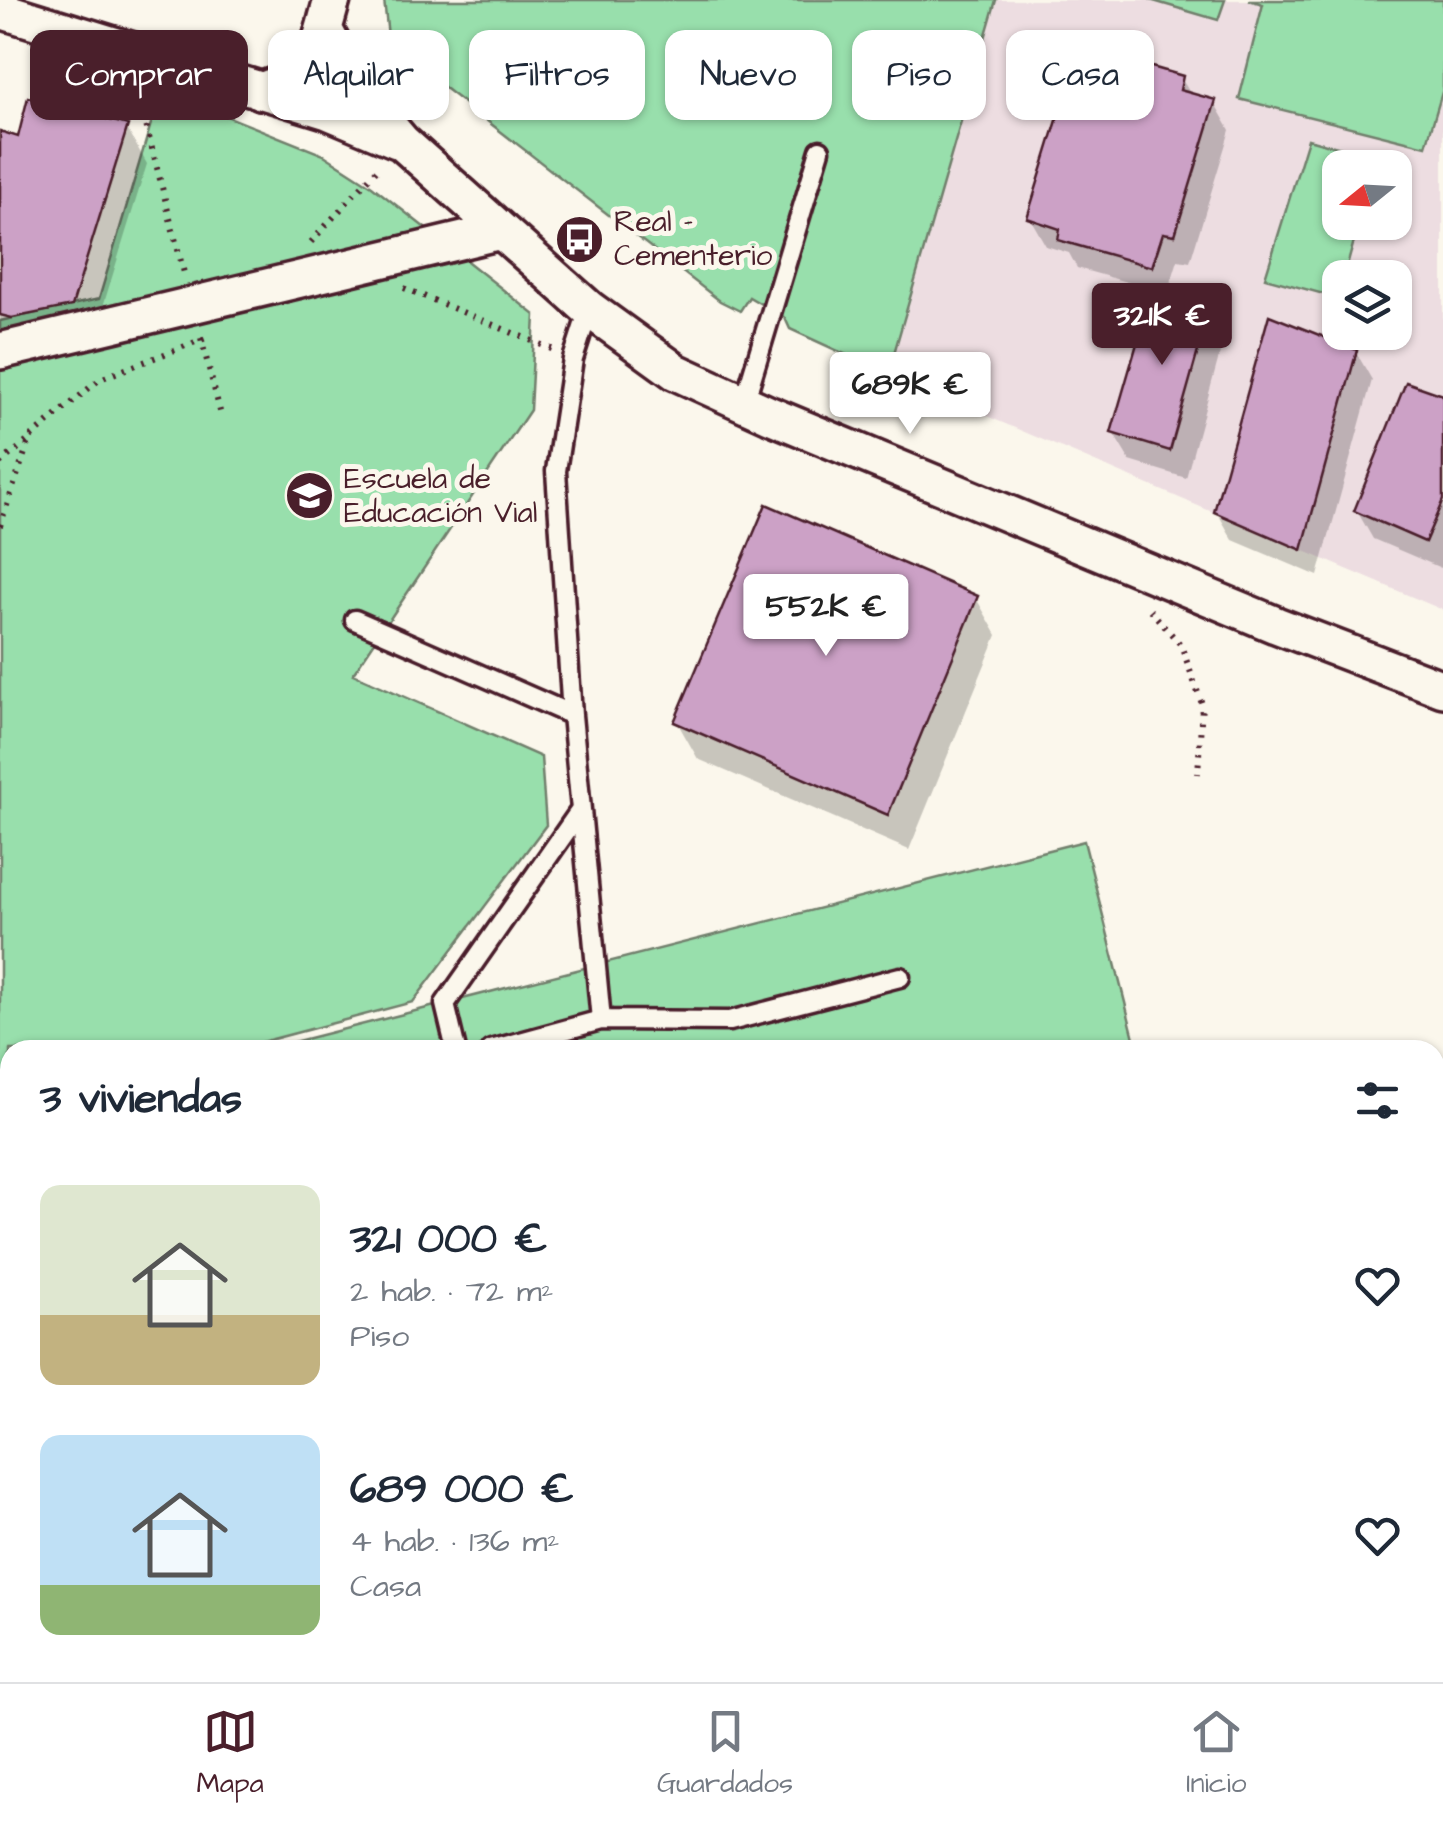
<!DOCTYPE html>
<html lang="es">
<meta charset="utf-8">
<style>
body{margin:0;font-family:"Architects Daughter",sans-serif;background:#f6f6f7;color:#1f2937;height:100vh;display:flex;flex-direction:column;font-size:38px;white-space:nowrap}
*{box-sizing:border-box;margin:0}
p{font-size:32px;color:#747a83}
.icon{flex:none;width:55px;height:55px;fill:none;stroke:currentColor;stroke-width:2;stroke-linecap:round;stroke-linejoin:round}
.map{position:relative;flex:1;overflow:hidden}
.panel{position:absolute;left:0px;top:1040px;width:1445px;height:642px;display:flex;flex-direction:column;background:#fff;border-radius:30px 30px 0 0;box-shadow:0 2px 8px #0004}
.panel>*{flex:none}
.banner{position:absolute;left:30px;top:30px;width:1385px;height:90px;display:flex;gap:20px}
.needle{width:65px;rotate:252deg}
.tools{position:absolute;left:1322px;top:150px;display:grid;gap:20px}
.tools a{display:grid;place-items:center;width:90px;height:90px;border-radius:20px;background:#fff;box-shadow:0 2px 8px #0004;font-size:50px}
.price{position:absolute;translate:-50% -85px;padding:0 22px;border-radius:10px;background:#fff;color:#222;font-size:32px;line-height:65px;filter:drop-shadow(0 2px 5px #0008)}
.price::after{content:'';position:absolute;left:50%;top:60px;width:30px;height:22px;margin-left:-15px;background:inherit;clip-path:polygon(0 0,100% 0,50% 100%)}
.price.current{background:#4a1f2b;color:#fff}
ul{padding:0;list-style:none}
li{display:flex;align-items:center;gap:30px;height:250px;padding:0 40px}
li span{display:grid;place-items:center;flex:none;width:280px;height:200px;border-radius:20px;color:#555}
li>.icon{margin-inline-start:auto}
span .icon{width:120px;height:120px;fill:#fffc;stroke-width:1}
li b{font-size:42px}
h2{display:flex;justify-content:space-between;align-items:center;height:120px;padding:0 40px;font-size:42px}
.chip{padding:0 35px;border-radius:20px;background:#fff;box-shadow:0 2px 8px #0004;font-size:35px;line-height:90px}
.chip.current{background:#4a1f2b;color:#fff}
.tab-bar{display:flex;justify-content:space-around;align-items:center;height:140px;border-top:2px solid #e0e1e3;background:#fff;font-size:28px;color:#747a83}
.tab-bar a{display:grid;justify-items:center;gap:5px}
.tab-bar .current{color:#4a1f2b}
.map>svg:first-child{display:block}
.built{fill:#eddde1;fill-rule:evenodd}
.green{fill:#98dfac;stroke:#717f6c;stroke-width:2.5}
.shadow{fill:#0003}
.building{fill:#cca1c6;stroke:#4a1f2b;stroke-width:2.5}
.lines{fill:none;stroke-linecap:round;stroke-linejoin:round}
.lane-casing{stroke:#4a1f2b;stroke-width:25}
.street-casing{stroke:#4a1f2b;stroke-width:42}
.path{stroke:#4a1f2b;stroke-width:6;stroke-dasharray:2.5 8;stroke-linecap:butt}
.lane{stroke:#fbf7ec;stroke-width:18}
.street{stroke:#fbf7ec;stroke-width:35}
.labels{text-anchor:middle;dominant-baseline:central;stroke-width:10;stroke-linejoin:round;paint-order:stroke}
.poi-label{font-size:30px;fill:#4a1f2b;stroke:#fbf7ec;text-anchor:start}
</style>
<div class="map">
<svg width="1443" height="1682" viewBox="0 0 1443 1682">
<rect width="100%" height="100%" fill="#fbf7ec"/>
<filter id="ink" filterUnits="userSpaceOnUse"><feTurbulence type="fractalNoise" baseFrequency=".01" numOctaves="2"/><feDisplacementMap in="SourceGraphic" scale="20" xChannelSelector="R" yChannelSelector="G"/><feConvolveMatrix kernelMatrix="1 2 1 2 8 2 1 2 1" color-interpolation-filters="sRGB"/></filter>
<g filter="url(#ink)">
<path class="built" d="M996,0H1150L1218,19L1225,0H1249L1443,39V610L888,374ZM1340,168H1395V222H1340ZM1340,278H1395V332H1340Z"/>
<path class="green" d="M384,0H996L888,374L790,329L785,318L749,297L740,311L720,301L389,45Z
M1150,0H1225L1218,20Z
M1249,0H1443V89L1426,146L1239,99L1263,4Z
M161,90L324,155L372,186L535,315L530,410L353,674L541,757L546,825L413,1002L231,1050H10V1108L0,1111V321L99,299Z
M1308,139L1377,158L1375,167L1340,168V222L1359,223L1344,277L1340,278L1338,298L1265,278Z
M1084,841L1137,1050H262Z
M10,1114V1672H1294L1296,1682H0V1116Z"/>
<path class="shadow" d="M1181,78L1192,96L1214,102L1230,130L1190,262L1178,260L1168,292L1210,303L1226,331L1186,478L1130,461L1113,433L1155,290L1077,268L1069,253L1046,246L1030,218Z
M126,127L147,164L92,342L0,345V133L20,140Z
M1356,352L1372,380L1318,576L1233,540L1217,512Z
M1443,398V563L1441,568L1373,539L1357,511Z
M976,598L997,635L909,850L698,759L677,722Z"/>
<path class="building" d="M1089,49L1183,76L1180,90L1216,100L1175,235L1163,233L1152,267L1058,240L1060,229L1027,218L1070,78L1079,80Z
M28,97L128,125L72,306L12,318L0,315V131L18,137Z
M1154,285L1212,301L1170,451L1111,433Z
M1269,315L1357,350L1302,550L1214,512Z
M1406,382L1443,395V500L1425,542L1354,511Z
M766,504L978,596L888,815L674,722Z"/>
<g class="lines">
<defs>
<path id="lane" d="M744,403L820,150
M355,620L572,715
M601,1020L730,1021L900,977
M456,1050L445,1004L580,811
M491,1050L601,1020L572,715L556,471L573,359L589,309
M594,1672L596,1682"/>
<path id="street" d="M0,10L328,111L397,140
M324,29L356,88L402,142L589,309L676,372L770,415L1276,625L1443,689
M260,91C319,72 316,55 332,0
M0,351L501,231"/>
</defs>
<use href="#lane" class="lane-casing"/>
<use href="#street" class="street-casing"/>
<path class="path" d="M136,86L184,273
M311,242L380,166
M404,288L554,350
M201,338L222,419
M0,463L30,439
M0,526L30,438L100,379L206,338
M1150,610L1181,645L1202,704L1198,774
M1322,1672L1324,1682"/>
<use href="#lane" class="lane"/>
<use href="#street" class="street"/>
</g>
</g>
<defs>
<symbol id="bus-disc" viewBox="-11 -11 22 22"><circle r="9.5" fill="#4a1f2b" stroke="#fbf7ec"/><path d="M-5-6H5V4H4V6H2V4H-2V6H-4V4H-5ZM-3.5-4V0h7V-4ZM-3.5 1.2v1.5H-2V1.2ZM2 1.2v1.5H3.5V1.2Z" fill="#fff"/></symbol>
<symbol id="school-disc" viewBox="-11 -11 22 22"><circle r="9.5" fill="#4a1f2b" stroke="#fbf7ec"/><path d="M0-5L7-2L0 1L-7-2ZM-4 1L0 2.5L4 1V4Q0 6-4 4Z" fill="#fff"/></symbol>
</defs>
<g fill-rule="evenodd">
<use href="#bus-disc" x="552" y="212" width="55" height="55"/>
<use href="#school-disc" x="282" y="468" width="55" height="55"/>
</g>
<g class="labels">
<g class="poi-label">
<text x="614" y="222">Real -<tspan x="614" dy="34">Cementerio</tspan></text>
<text x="344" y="479">Escuela de<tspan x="344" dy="34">Educación Vial</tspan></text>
</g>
</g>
</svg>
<div class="tools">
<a><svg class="needle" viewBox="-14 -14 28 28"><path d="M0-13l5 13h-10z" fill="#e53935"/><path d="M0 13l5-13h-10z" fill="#747a83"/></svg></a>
<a><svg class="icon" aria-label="layers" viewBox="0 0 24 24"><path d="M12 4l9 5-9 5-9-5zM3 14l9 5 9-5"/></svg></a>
</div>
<b class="price current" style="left:1162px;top:368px">321K €</b>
<b class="price" style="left:910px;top:437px">689K €</b>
<b class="price" style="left:826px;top:659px">552K €</b>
<div class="banner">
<a class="chip current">Comprar</a>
<a class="chip">Alquilar</a>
<a class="chip">Filtros</a>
<a class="chip">Nuevo</a>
<a class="chip">Piso</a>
<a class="chip">Casa</a>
</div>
<section class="panel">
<h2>3 viviendas<svg class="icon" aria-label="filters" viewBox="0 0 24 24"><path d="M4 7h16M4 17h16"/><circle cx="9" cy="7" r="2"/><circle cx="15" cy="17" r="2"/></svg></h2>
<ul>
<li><span style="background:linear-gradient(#dfe7d0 65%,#c2b280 0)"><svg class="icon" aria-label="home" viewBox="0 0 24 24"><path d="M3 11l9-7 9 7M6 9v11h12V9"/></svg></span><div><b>321 000 €</b><p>2 hab. · 72 m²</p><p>Piso</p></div><svg class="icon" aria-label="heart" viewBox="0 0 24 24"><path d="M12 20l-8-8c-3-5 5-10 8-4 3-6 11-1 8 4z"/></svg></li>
<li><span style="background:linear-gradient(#bfe0f5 75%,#8fb573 0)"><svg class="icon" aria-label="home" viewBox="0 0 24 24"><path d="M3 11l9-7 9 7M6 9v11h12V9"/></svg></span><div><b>689 000 €</b><p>4 hab. · 136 m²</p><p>Casa</p></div><svg class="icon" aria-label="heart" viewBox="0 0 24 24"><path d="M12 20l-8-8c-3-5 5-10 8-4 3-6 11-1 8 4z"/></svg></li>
</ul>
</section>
</div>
<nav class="tab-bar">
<a class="current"><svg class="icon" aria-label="map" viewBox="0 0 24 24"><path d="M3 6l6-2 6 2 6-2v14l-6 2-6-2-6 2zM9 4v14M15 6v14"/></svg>Mapa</a>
<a><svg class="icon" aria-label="saved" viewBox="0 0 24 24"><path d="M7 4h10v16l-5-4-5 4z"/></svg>Guardados</a>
<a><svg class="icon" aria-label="home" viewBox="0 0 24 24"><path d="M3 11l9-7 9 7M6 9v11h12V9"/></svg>Inicio</a>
</nav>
